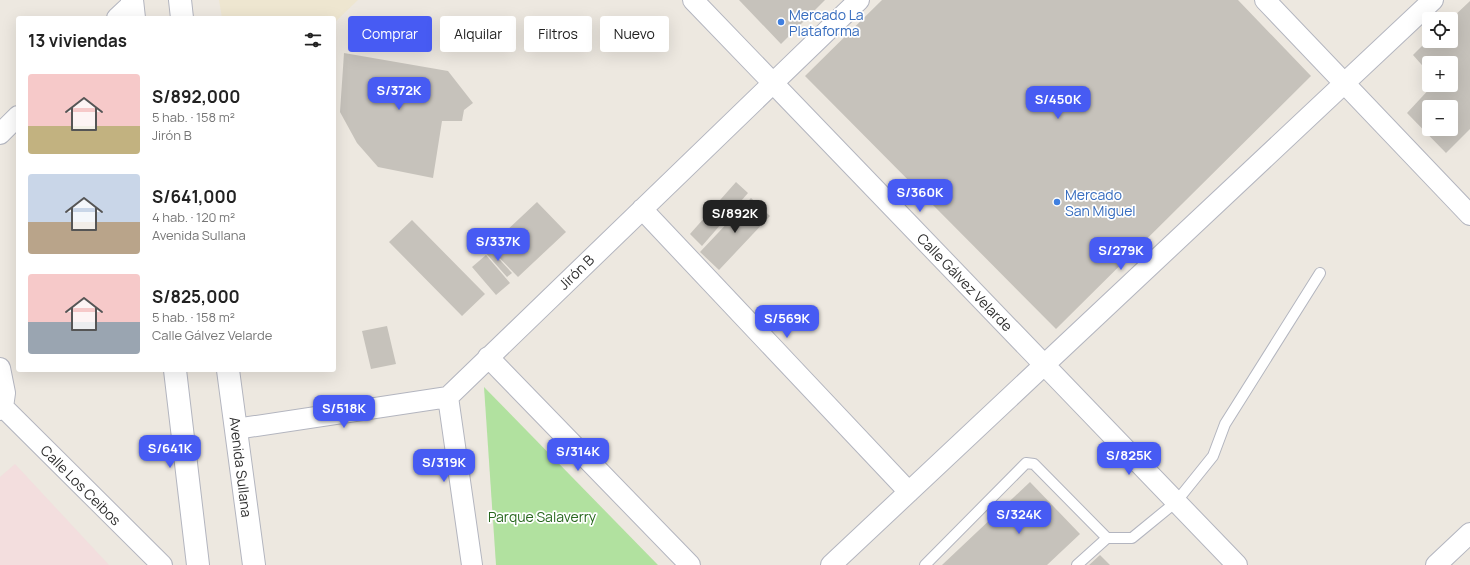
<!DOCTYPE html>
<html lang="es">
<meta charset="utf-8">
<style>
body{margin:0;font-family:Manrope,sans-serif;background:#f6f6f6;color:#222;height:100vh;display:flex;flex-direction:column;font-size:15px;white-space:nowrap}
*{box-sizing:border-box;margin:0}
p{font-size:13px;color:#767676}
.icon{flex:none;width:22px;height:22px;fill:none;stroke:currentColor;stroke-width:2;stroke-linecap:round;stroke-linejoin:round}
.map{position:relative;flex:1;overflow:hidden}
.drawer{position:absolute;left:16px;top:16px;width:320px;height:356px;display:flex;flex-direction:column;background:#fff;border-radius:4px;box-shadow:0 4px 16px #0002}
.drawer>*{flex:none}
.top-card{position:absolute;left:348px;top:16px;width:380px;height:36px;display:flex;gap:8px}
.tools{position:absolute;left:1422px;top:12px;display:grid;gap:8px}
.tools a{display:grid;place-items:center;width:36px;height:36px;border-radius:4px;background:#fff;box-shadow:0 4px 16px #0002;font-size:20px}
.price{position:absolute;translate:-50% -34px;padding:0 9px;border-radius:8px;background:#475bf3;color:#fff;font-size:13px;line-height:26px;filter:drop-shadow(0 1px 2px #0008)}
.price::after{content:'';position:absolute;left:50%;top:24px;width:12px;height:9px;margin-left:-6px;background:inherit;clip-path:polygon(0 0,100% 0,50% 100%)}
.price.current{background:#222;color:#fff}
ul{padding:0;list-style:none}
li{display:flex;align-items:center;gap:12px;height:100px;padding:0 12px}
li span{display:grid;place-items:center;flex:none;width:112px;height:80px;border-radius:4px;color:#555}
li>.icon{margin-inline-start:auto}
span .icon{width:48px;height:48px;fill:#fffc;stroke-width:1}
li b{font-size:17px}
h2{display:flex;justify-content:space-between;align-items:center;height:48px;padding:0 12px;font-size:17px}
.tag{padding:0 14px;border-radius:4px;background:#fff;box-shadow:0 4px 16px #0002;font-size:14px;line-height:36px}
.tag.current{background:#475bf3;color:#fff}
.map>svg:first-child{display:block}
.education{fill:#eee6d0}
.medical{fill:#f3dede}
.green{fill:#b1e19f}
.building{fill:#c6c2bb;fill-rule:evenodd}
.lines{fill:none;stroke-linecap:round;stroke-linejoin:round}
.service-casing{stroke:#b3b5bf;stroke-width:12}
.minor-casing{stroke:#b3b5bf;stroke-width:22}
.secondary-casing{stroke:#b3b5bf;stroke-width:24}
.service{stroke:#fff;stroke-width:10}
.minor{stroke:#fff;stroke-width:20}
.secondary{stroke:#fff;stroke-width:22}
.shop-dot{fill:#3f7fe0;stroke:#fff;stroke-width:1.5}
.labels{text-anchor:middle;dominant-baseline:central;stroke-width:3.5;stroke-linejoin:round;paint-order:stroke}
.shop-label{font-size:14px;fill:#366cbe;stroke:#fff;text-anchor:start}
.street-label{font-size:14px;fill:#2d2d2d;stroke:#fff}
.park-label{font-size:14px;fill:#28681e;stroke:#fff}
</style>
<div class="map">
<svg width="1470" height="565" viewBox="0 0 1470 565">
<rect width="100%" height="100%" fill="#ede8e0"/>
<path class="education" d="M219,0H358L334,23V18H222Z"/>
<path class="medical" d="M15,464L109,565H0V477Z"/>
<path class="green" d="M484,387L658,565H496Z"/>
<path class="building" d="M739,0H825L781,44Z
M882,0H1238L1311,76L1056,329L805,76Z
M1470,1V129L1446,153L1407,113L1433,85H1451V63H1429V73L1413,55L1429,39V41H1451V19ZM1429,107H1451V129H1429Z
M344,53L448,71L473,103L464,110L462,121H442L433,178L378,167L357,143L340,112Z
M736,182L748,193L702,246L690,234Z
M751,198L770,216L719,270L700,252Z
M537,202L566,232L518,277L489,247Z
M412,220L485,294L462,316L389,242Z
M488,247L512,273L507,277L484,251Z
M486,255L510,283L496,295L472,267Z
M387,326L396,364L371,369L362,331Z
M1030,482L1080,534L1047,565H942Z
M1100,555L1110,565H1089Z"/>
<g class="lines">
<defs>
<path id="service" d="M925,565L1026,463L1034,464L1107,538
M1077,565L1107,538H1132L1176,502L1213,456L1225,424L1320,273"/>
<path id="minor" d="M693,0L1237,565
M1265,0L1470,215
M117,18L132,4
M0,134L18,116
M642,209L909,492
M488,357L690,565
M0,368L5,393L3,407L0,410
M448,397L472,565
M0,404L162,565
M236,429L448,397L859,0
M831,565L1433,0
M1436,565L1470,533"/>
<path id="secondary" d="M132,0L134,18
M180,0L182,18
M175,370L198,565
M228,370L254,565"/>
</defs>
<use href="#service" class="service-casing"/>
<use href="#minor" class="minor-casing"/>
<use href="#secondary" class="secondary-casing"/>
<use href="#service" class="service"/>
<use href="#minor" class="minor"/>
<use href="#secondary" class="secondary"/>
</g>
<g class="shop-dot">
<circle cx="781" cy="22" r="4"/>
<circle cx="1057" cy="202" r="4"/>
</g>
<g class="labels">
<g class="shop-label">
<text x="789" y="14">Mercado La<tspan x="789" dy="16">Plataforma</tspan></text>
<text x="1065" y="194">Mercado<tspan x="1065" dy="16">San Miguel</tspan></text>
</g>
<g class="street-label">
<text transform="translate(576 272) rotate(-44)">Jirón B</text>
<text transform="translate(965 282) rotate(46)">Calle Gálvez Velarde</text>
<text transform="translate(241 467) rotate(83)">Avenida Sullana</text>
<text transform="translate(81 485) rotate(45)">Calle Los Ceibos</text>
</g>
<g class="park-label">
<text x="542" y="516">Parque Salaverry</text>
</g>
</g>
</svg>
<div class="tools">
<a><svg class="icon" aria-label="locate" viewBox="0 0 24 24"><circle cx="12" cy="12" r="6"/><path d="M12 2v4M12 18v4M2 12h4M18 12h4"/></svg></a>
<a>+</a>
<a>−</a>
</div>
<b class="price" style="left:399px;top:111px">S/372K</b>
<b class="price" style="left:1058px;top:120px">S/450K</b>
<b class="price" style="left:920px;top:213px">S/360K</b>
<b class="price current" style="left:735px;top:234px">S/892K</b>
<b class="price" style="left:498px;top:262px">S/337K</b>
<b class="price" style="left:1121px;top:271px">S/279K</b>
<b class="price" style="left:787px;top:339px">S/569K</b>
<b class="price" style="left:344px;top:429px">S/518K</b>
<b class="price" style="left:170px;top:469px">S/641K</b>
<b class="price" style="left:578px;top:472px">S/314K</b>
<b class="price" style="left:1129px;top:476px">S/825K</b>
<b class="price" style="left:444px;top:483px">S/319K</b>
<b class="price" style="left:1019px;top:535px">S/324K</b>
<div class="top-card">
<a class="tag current">Comprar</a>
<a class="tag">Alquilar</a>
<a class="tag">Filtros</a>
<a class="tag">Nuevo</a>
</div>
<section class="drawer">
<h2>13 viviendas<svg class="icon" aria-label="filters" viewBox="0 0 24 24"><path d="M4 7h16M4 17h16"/><circle cx="9" cy="7" r="2"/><circle cx="15" cy="17" r="2"/></svg></h2>
<ul>
<li><span style="background:linear-gradient(#f6c9c9 65%,#c2b280 0)"><svg class="icon" aria-label="home" viewBox="0 0 24 24"><path d="M3 11l9-7 9 7M6 9v11h12V9"/></svg></span><div><b>S/892,000</b><p>5 hab. · 158 m²</p><p>Jirón B</p></div></li>
<li><span style="background:linear-gradient(#c9d6e8 60%,#b9a48a 0)"><svg class="icon" aria-label="home" viewBox="0 0 24 24"><path d="M3 11l9-7 9 7M6 9v11h12V9"/></svg></span><div><b>S/641,000</b><p>4 hab. · 120 m²</p><p>Avenida Sullana</p></div></li>
<li><span style="background:linear-gradient(#f6c9c9 60%,#9aa5b1 0)"><svg class="icon" aria-label="home" viewBox="0 0 24 24"><path d="M3 11l9-7 9 7M6 9v11h12V9"/></svg></span><div><b>S/825,000</b><p>5 hab. · 158 m²</p><p>Calle Gálvez Velarde</p></div></li>
</ul>
</section>
</div>
